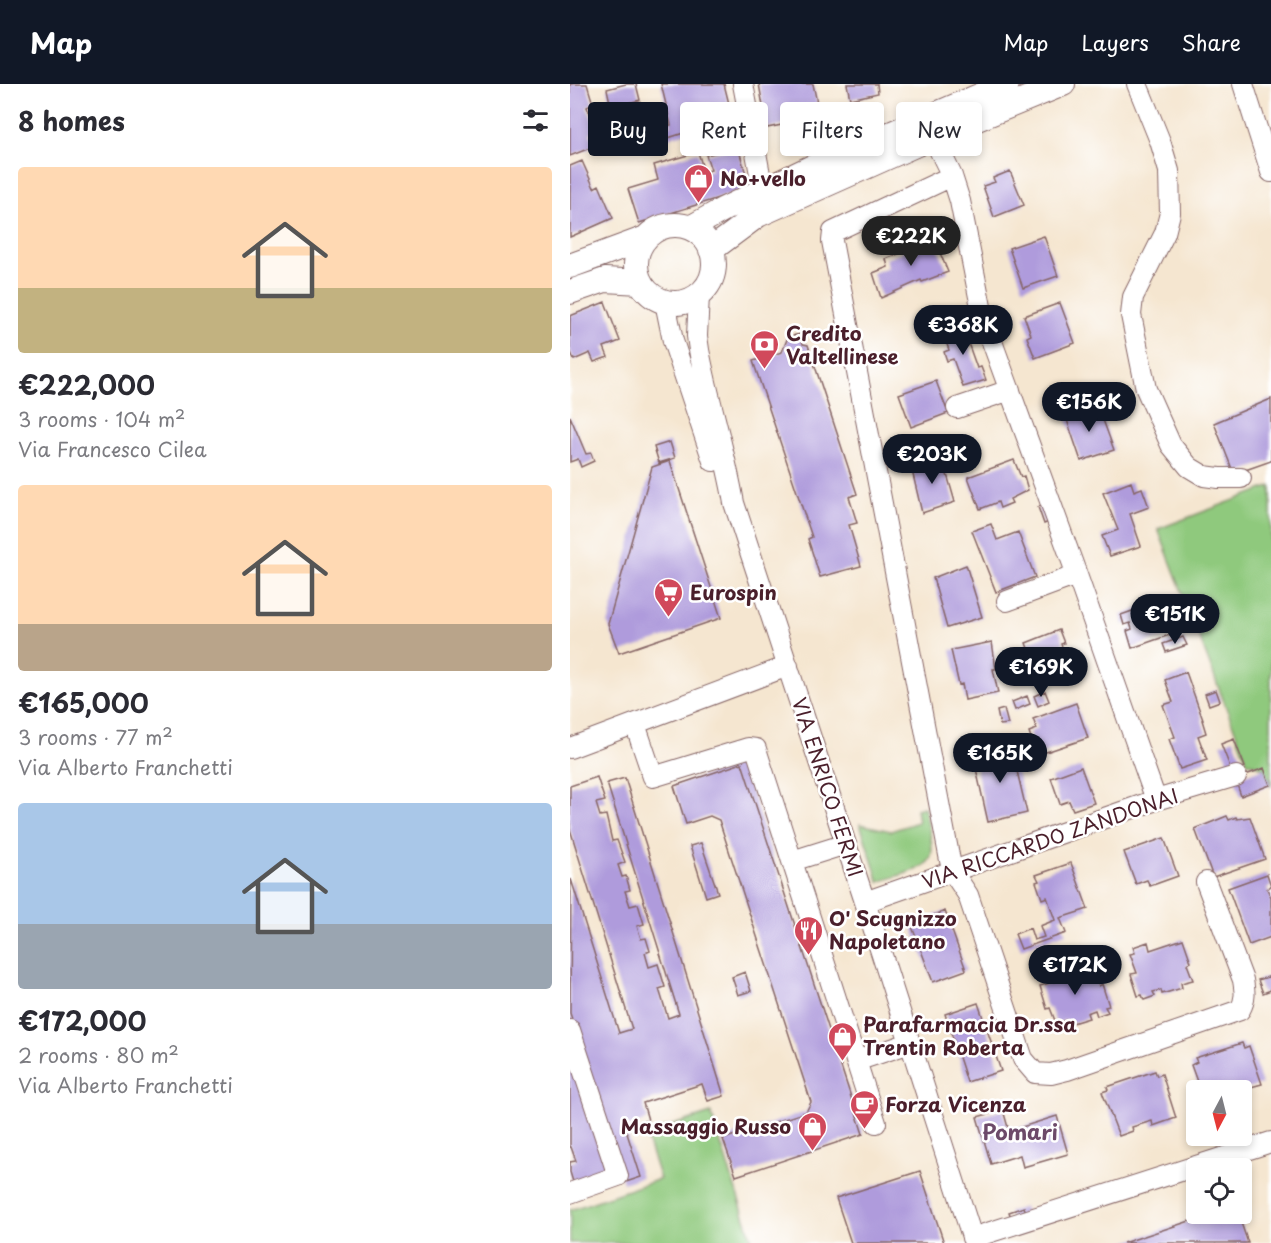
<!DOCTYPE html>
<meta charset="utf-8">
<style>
body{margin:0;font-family:"Playpen Sans",sans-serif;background:#f7f7f7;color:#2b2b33;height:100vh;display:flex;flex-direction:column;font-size:22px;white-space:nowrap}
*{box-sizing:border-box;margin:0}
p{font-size:20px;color:#7c7c81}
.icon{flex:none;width:33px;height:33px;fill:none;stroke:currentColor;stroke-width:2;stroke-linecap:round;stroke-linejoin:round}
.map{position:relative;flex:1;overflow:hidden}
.panel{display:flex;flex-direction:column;background:#fff;width:570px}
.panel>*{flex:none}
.top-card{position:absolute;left:18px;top:18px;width:570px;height:54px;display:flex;gap:12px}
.needle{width:39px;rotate:187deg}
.buttons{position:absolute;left:616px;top:996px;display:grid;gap:12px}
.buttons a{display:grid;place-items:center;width:66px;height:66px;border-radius:6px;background:#fff;box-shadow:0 3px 9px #0003;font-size:30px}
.price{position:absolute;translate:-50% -51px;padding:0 14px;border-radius:21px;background:#111827;color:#fff;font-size:20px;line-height:39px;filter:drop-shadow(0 2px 3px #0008)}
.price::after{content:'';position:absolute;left:50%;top:36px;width:18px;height:14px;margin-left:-9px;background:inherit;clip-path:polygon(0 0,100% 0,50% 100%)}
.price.active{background:#222;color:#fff}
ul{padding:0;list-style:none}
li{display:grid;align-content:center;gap:12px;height:318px;padding:0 18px}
li span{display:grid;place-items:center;height:186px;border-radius:6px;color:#555}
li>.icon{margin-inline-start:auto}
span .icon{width:108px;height:108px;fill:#fffc;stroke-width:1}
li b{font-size:26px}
h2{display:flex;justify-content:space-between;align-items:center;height:72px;padding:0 18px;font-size:26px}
.tag{padding:0 21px;border-radius:6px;background:#fff;box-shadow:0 3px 9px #0003;font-size:21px;line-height:54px}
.tag.active{background:#111827;color:#fff}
header{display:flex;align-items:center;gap:36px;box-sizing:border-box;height:84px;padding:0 30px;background:#111827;color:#fff}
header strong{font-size:28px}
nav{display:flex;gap:33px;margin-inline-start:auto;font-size:21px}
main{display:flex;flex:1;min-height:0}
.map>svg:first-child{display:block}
.green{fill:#8fc97d;stroke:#6c7454;stroke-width:1.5}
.building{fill:#af9bdc}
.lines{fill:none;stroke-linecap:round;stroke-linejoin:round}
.minor-casing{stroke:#866565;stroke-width:22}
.major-casing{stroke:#866565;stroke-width:26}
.minor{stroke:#fff;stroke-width:20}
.major{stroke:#fff;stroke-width:24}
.labels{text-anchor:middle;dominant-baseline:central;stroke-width:5;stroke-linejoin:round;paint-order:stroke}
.poi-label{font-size:20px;font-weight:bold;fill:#4a1f2b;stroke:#fff;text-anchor:start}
.street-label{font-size:20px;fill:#4a1f2b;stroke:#fff}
.neighbourhood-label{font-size:21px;font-weight:bold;fill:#6d4a69;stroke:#fff}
</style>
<header>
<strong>Map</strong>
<nav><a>Map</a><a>Layers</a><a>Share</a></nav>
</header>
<main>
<section class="panel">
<h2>8 homes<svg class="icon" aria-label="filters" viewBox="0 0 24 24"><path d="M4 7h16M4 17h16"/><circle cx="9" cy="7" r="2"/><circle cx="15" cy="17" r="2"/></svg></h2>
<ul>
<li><span style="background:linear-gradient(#ffd9b3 65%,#c2b280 0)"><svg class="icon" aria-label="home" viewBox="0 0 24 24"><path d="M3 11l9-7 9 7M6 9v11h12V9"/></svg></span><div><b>€222,000</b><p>3 rooms · 104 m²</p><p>Via Francesco Cilea</p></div></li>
<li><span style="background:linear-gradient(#ffd9b3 75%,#b9a48a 0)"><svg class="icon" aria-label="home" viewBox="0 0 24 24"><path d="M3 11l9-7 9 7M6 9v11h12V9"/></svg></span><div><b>€165,000</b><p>3 rooms · 77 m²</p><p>Via Alberto Franchetti</p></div></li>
<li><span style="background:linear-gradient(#a9c7e8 65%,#9aa5b1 0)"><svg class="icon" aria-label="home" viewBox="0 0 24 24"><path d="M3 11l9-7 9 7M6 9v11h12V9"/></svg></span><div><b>€172,000</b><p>2 rooms · 80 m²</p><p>Via Alberto Franchetti</p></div></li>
</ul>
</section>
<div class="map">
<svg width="701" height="1159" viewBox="0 0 701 1159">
<rect width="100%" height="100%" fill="#fff"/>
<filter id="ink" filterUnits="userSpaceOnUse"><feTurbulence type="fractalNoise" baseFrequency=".0167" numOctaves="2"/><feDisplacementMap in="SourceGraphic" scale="12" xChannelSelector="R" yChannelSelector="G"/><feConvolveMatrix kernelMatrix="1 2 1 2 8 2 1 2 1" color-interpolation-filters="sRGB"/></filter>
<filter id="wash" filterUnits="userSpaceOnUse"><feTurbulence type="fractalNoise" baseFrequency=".008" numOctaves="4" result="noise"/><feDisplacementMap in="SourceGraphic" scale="24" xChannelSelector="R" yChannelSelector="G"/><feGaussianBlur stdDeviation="1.35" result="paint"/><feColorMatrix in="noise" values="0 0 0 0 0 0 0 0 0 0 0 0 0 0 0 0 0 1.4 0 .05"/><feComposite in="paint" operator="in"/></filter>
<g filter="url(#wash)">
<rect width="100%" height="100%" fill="#f5e6d0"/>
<path class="green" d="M701,402V703L694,684L677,678L588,445Z
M354,723C369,785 367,779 309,798L290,740L321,747L348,738L346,725Z
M141,1029L183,1159H0V1126L90,1095L75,1050Z"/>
<g id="blocks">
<path class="building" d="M0,0H17L23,20L17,23L27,46L20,49L25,62L0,72Z
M56,0H66L70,16L41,23L37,5Z
M91,0H154L165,44L126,55L123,46L95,55L91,44L101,41Z
M189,0H243L250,33L197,44Z
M277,0H307L308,9L280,15Z
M57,45L60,59L49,62L46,48Z
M168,63L180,104L69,139L58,105L88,96L84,81L128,68L134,88L141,86L136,71Z
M12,77L24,104L29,101L43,134L0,153V82Z
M440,87L454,121L424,133L413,102L425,98L423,94Z
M363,152L378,188L352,198L351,196L311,214L303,189L318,183L316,175L333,168L332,165Z
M474,152L488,192L453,204L439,164Z
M35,218L50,257L34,263L38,273L24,278L20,269L4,276L0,266V232Z
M490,219L505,259L465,274L457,253L461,251L454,232Z
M397,240L403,257L398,259L407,284L411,283L416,296L393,303L383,275L377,277L374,268L379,266L373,249Z
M230,250L233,260L238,261L287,410L279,413L287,439L279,441L291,482L250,493L238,455L242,453L183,277L212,268L218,253Z
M366,297L378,329L341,343L329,310Z
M701,315V377L664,390L644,339Z
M528,322L544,366L511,377L495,330L513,324L514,327Z
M0,332L16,370L21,369L24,377L11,383L8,375L0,378Z
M100,358L105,374L89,379L84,363Z
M372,373L385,418L352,429L341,382Z
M444,376L451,393L454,392L458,406L440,415L442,419L430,424L428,418L410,425L398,393Z
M100,377L151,534L49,569L38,540L82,383Z
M561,398L564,407L572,404L579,423L560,430L571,462L540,472L532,452L548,446L533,409Z
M473,421L479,438L474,440L468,423Z
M421,440L427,456L448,448L465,493L426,508L402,447Z
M396,481L412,533L377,544L363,494Z
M596,515L608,548L562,564L557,547L562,545L560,539L554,541L551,531Z
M489,546L494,559L491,560L498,580L482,585L481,583L467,588L456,559Z
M613,553L617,561L596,568L593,560Z
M422,558L426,585H423L428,609L395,616L392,600L389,601L381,566Z
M616,588L633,636H632L636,649L628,652L637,676L610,685L599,655L605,653L593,621L603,618L595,596Z
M646,606L650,617L639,621L635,610Z
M475,607L479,617L468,622L464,612Z
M457,612L460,620L445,626L442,618Z
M506,619L518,654L470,670L466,659L463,660L459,648L467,645L463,635Z
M434,625L438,640L430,641L427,627Z
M664,655L675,683L662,688L651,660Z
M441,662L457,729L418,738L403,671Z
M172,679L293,1050L166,1092L153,1055L236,1028L241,1018L149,736L140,732L116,740L104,702Z
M511,683L524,719L503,726L499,717L490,720L481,694Z
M694,684L700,701L671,712L665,695Z
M27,693L35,717L26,719L30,732L36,731L42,757L47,756L55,778L48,781L52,793L56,792L60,806L55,807L60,822L68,820L74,840L67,842L71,855L76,854L80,867L75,869L79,883L88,880L95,903L89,905L98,934L109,930L37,699L55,694L154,1012L138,1017L132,1000L73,1019L78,1036L55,1043L71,1093L53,1099L0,929L1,795L49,949L62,945L0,745V702Z
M657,732L659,736L666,733L667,735L680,733L695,775L643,793L625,745Z
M594,754L608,792L580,802L577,796L566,800L554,768Z
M131,759L148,809L136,813L120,762Z
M501,779L518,825L490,834L496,849L451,865L445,850L460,844L464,856L474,853L470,842L485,836L477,813L472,815L466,798L469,797L466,791Z
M697,790L701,802L697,805L701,813V853L679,861L658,804Z
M375,827L396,886L363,898L341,840Z
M613,855L621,878L617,880L623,896L611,899L612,904L592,910L591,906L583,908L585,912L574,916L572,911L568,912L561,890L567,889L560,870L565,869L563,863L578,858L580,866Z
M515,880L516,882L521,880L529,902L532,900L539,922L535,923L538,928L527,932L525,926L517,929L519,934L499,940L497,936L486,939L480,924L477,925L470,902L502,892L499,885Z
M175,888L181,907L168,911L162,893Z
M701,892V906L693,909L688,896Z
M408,919L431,987L397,998L375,930Z
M0,956L44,1088L4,1101L0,1088V1078L6,1077L1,1063H0Z
M672,959L674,964L679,962L692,1000L670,1006H630L621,981L627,978L625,974Z
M585,987L587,992L592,990L606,1034L583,1042L582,1037L562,1043L563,1047L549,1052L532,1008L538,1006L537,1003Z
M433,1026L439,1047L487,1032L498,1070L453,1083L450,1071L421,1080L407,1033Z
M350,1087L374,1159H281L266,1114Z
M454,1123L458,1134L443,1139L439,1128Z
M641,1130H668L678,1159H553Z"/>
</g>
</g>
<g filter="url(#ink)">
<use href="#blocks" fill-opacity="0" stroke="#866565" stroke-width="1.5"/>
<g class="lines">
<defs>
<path id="minor" d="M173,0L193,106
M567,0L590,57L599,87L600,129L595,149L563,213L561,231L576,305L601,361L619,383L634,392L649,394H671
M673,0L701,88
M363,53L382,92L390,117L413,233L507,491L586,716
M382,92L263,148L262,157L382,787L398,811L453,975L465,989L481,990L497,986L670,926C676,915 675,908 673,896L636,798
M129,211L127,252L129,266C139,318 155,367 164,419L295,818L404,1159
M95,218L103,257L143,377
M387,324L440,306
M437,517L507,491
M65,640L83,693L178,664L186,665L306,1039
M0,664L218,582
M222,777L276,760
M295,818L586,716L666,692
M0,946L48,1092L0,1109
M286,977L340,959
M402,1154L701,1058"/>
<path id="major" d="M66 180a39 39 0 1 1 78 0a39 39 0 1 1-78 0Z
M120,144L154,125L240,84L437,0
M141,166L188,131L363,53L493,0
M0,182L76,154
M0,208L35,196L70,198"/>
</defs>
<use href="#minor" class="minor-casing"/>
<use href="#major" class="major-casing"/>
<use href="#minor" class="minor"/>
<use href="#major" class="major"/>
</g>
</g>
<defs>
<symbol id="shop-pin" viewBox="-11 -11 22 30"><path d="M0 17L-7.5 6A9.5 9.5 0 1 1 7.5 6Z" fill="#d1495b" stroke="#fff"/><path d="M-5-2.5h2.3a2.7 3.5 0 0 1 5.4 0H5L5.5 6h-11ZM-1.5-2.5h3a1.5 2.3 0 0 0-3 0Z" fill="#fff"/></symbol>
<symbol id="bank-pin" viewBox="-11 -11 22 30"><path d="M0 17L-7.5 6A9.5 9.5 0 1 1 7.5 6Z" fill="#d1495b" stroke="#fff"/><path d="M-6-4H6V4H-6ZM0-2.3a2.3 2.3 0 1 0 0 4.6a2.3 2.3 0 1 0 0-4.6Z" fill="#fff"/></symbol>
<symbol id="supermarket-pin" viewBox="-11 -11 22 30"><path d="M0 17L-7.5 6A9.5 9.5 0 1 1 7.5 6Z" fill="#d1495b" stroke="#fff"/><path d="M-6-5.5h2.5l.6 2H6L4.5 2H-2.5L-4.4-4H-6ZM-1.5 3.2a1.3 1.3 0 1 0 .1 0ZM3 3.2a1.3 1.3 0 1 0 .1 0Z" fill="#fff"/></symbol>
<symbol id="restaurant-pin" viewBox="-11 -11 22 30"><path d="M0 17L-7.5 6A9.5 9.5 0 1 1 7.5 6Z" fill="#d1495b" stroke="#fff"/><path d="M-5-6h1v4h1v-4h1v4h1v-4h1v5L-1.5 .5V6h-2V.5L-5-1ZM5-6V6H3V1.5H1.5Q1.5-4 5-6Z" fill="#fff"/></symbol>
<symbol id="cafe-pin" viewBox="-11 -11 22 30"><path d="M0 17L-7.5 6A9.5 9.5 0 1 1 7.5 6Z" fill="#d1495b" stroke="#fff"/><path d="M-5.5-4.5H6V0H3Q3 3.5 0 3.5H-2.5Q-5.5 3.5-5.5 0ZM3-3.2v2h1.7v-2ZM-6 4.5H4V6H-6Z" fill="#fff"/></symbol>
</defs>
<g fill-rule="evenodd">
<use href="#shop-pin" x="112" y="78" width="33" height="45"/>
<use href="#bank-pin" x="178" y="244" width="33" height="45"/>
<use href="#supermarket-pin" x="82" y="492" width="33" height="45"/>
<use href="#restaurant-pin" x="222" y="830" width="33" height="45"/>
<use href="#shop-pin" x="256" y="936" width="33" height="45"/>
<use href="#cafe-pin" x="278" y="1004" width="33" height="45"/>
<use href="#shop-pin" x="226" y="1026" width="33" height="45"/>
</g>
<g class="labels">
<g class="poi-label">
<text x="150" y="94">No+vello</text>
<text x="216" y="249">Credito<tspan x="216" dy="23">Valtellinese</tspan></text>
<text x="120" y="508">Eurospin</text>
<text x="259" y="834">O' Scugnizzo<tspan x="259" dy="23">Napoletano</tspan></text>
<text x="293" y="940">Parafarmacia Dr.ssa<tspan x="293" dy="23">Trentin Roberta</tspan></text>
<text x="315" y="1020">Forza Vicenza</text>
<text x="221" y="1042" text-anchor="end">Massaggio Russo</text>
</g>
<g class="street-label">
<text transform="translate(258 703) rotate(72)">VIA ENRICO FERMI</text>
<text transform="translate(480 754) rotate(-19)">VIA RICCARDO ZANDONAI</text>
</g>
<g class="neighbourhood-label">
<text x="450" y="1047">Pomari</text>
</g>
</g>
</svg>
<div class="buttons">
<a><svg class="needle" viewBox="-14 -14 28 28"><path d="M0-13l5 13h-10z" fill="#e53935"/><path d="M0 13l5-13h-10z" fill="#7c7c81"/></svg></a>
<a><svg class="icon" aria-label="locate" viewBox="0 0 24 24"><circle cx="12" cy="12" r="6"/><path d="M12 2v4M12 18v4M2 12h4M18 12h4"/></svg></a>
</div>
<b class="price active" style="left:341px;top:183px">€222K</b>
<b class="price" style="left:393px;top:272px">€368K</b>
<b class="price" style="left:519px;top:349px">€156K</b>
<b class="price" style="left:362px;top:401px">€203K</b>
<b class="price" style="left:605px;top:561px">€151K</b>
<b class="price" style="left:471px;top:614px">€169K</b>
<b class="price" style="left:430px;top:700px">€165K</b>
<b class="price" style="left:505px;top:912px">€172K</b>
<div class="top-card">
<a class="tag active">Buy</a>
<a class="tag">Rent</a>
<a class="tag">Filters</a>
<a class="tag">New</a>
</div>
</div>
</main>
